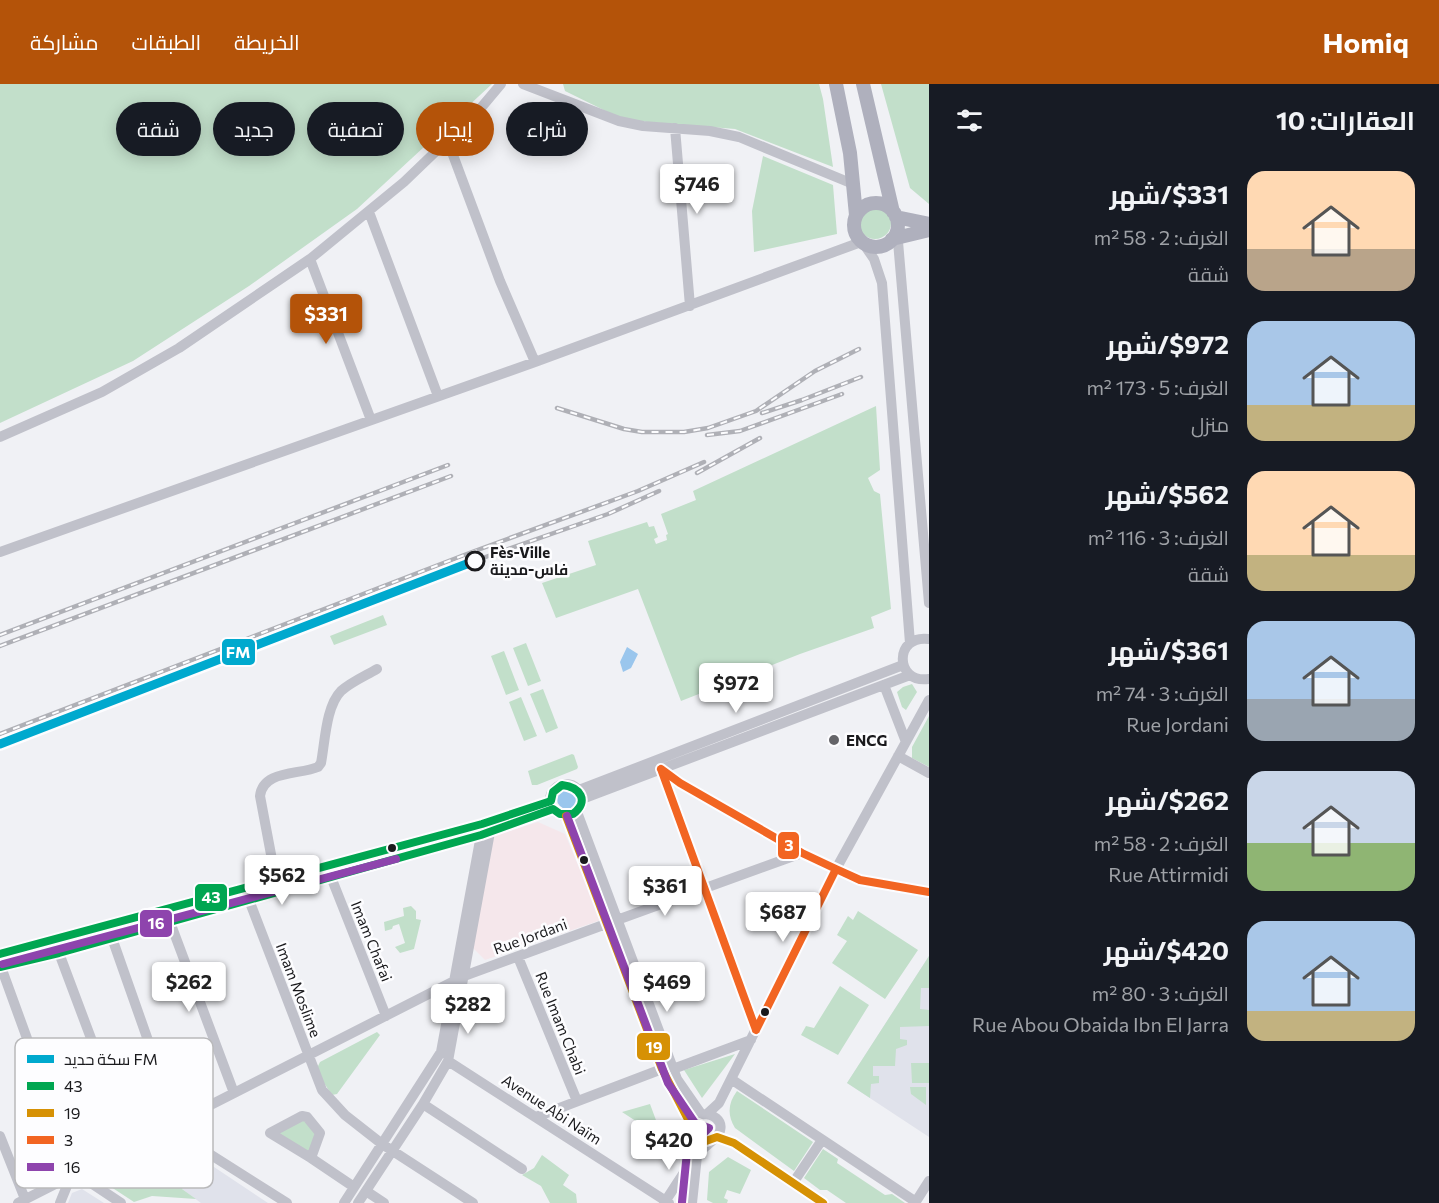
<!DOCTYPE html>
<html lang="ar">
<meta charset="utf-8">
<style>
body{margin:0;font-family:Commissioner,Cairo,sans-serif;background:#242831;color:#f1f3f6;direction:rtl;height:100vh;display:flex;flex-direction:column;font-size:22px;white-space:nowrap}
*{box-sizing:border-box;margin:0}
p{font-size:20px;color:#9ea1a6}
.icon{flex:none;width:33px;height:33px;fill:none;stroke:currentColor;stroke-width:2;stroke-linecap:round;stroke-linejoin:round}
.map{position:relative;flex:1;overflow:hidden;direction:ltr}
.panel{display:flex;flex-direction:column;background:#171b24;width:510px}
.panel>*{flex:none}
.top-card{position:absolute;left:18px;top:18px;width:570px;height:54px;direction:rtl;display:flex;gap:12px}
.price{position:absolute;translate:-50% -51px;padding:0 14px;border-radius:6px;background:#fff;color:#222;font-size:20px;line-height:39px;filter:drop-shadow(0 2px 3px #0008)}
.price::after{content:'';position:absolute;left:50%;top:36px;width:18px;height:14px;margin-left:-9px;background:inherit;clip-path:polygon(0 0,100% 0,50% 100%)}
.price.selected{background:#b45309;color:#fff}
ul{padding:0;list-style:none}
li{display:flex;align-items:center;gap:18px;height:150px;padding:0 24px}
li span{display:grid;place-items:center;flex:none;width:168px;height:120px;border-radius:18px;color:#555}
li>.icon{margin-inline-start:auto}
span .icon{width:72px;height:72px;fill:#fffc;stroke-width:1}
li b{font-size:26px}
h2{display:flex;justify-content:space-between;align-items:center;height:72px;padding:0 24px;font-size:26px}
.tag{padding:0 21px;border-radius:27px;background:#171b24;box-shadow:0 3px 15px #0003;font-size:21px;line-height:54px}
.tag.selected{background:#b45309;color:#fff}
header{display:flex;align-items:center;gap:36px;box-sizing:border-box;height:84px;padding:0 30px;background:#b45309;color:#fff}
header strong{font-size:28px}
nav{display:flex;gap:33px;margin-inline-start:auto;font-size:21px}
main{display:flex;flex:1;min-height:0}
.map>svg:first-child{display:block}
.commercial{fill:#f5e7eb}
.built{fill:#e0e2eb}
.green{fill:#c2dfca}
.water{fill:#9ac6ed}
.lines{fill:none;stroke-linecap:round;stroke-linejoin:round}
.minor{stroke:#c0c1ca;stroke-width:10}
.major{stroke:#afb0bd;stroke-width:14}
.rail-casing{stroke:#afb0b6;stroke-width:4.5}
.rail{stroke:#fdfdff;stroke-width:2;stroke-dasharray:7;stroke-linecap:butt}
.bus-1-casing{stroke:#fdfdff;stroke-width:12}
.bus-2-casing{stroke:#fdfdff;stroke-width:12}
.bus-3-casing{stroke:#fdfdff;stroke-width:12}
.bus-4-casing{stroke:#fdfdff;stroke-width:12}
.bus-1{stroke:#00a651;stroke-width:8}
.bus-2{stroke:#d69104;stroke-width:8}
.bus-3{stroke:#f26522;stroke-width:8}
.bus-4{stroke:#8e44ad;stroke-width:8}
.rail-1-casing{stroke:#fdfdff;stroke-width:14}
.rail-1{stroke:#00a9ce;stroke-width:9}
.stop-dot{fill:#fdfdff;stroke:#1a1a1d;stroke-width:3}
.poi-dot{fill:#656569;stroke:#fdfdff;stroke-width:2}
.bus-dot{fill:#1a1a1d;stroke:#fdfdff;stroke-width:2}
.labels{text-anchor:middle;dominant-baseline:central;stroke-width:5;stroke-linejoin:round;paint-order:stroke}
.stop-label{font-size:15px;font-weight:bold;fill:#1a1a1d;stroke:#fdfdff;text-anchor:start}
.poi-label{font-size:15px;font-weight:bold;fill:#1a1a1d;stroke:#fdfdff;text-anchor:start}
.street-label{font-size:15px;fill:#1a1a1d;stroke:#fdfdff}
.key{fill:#fdfdff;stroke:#b9b9bb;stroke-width:1.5}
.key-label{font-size:16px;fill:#1a1a1d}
.line-badge{stroke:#fdfdff;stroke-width:2}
.badge-label{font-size:16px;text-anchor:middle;font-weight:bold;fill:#fff}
</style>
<header>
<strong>Homiq</strong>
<nav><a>الخريطة</a><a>الطبقات</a><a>مشاركة</a></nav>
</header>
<main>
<section class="panel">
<h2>العقارات: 10<svg class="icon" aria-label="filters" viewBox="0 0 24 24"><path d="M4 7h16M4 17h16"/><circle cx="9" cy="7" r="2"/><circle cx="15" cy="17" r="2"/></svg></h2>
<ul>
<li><span style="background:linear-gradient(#ffd9b3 65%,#b9a48a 0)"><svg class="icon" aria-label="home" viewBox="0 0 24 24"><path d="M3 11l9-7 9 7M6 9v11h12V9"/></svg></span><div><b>$331/شهر</b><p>الغرف: 2 · 58 m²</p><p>شقة</p></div></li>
<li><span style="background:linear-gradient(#a9c7e8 70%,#c2b280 0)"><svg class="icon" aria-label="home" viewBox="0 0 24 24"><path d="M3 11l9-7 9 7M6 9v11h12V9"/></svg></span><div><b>$972/شهر</b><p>الغرف: 5 · 173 m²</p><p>منزل</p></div></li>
<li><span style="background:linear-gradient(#ffd9b3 70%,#c2b280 0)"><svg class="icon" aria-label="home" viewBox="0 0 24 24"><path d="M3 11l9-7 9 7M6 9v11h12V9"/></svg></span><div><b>$562/شهر</b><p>الغرف: 3 · 116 m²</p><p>شقة</p></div></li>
<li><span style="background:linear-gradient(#a9c7e8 65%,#9aa5b1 0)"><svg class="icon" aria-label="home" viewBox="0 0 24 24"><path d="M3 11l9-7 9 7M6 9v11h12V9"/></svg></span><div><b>$361/شهر</b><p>الغرف: 3 · 74 m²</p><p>Rue Jordani</p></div></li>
<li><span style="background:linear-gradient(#c9d6e8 60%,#8fb573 0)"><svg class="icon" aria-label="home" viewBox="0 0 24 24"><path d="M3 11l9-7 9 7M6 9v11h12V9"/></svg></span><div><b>$262/شهر</b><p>الغرف: 2 · 58 m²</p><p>Rue Attirmidi</p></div></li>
<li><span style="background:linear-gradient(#a9c7e8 75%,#c2b280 0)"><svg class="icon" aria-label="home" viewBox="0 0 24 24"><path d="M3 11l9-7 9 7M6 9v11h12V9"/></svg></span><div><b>$420/شهر</b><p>الغرف: 3 · 80 m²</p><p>Rue Abou Obaida Ibn El Jarra</p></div></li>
</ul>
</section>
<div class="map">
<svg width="929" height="1119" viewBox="0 0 929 1119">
<rect width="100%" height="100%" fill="#f0f1f5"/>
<path class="commercial" d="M538,738L565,750L601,836L485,876L472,863L490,753Z"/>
<path class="built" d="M929,872V1053L847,999Z
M202,1075L268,1119H201L182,1105Z
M82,1105L104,1119H105H68L72,1109Z"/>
<path class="green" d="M0,0H492L357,125L249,202L133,277L0,339Z
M563,0H819L823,15L833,83L735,45L624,36L565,7Z
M881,0H929V120L910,104Z
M763,72L833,101L837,150L754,168L752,127Z
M859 139a16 16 0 1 1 32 0a16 16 0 1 1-32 0Z
M876,322L880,386L868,394L874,407L880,410L891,525L871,533L874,544L800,570L681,617L638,505L556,534L542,499L596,481L588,457L647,438L649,443L654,442L658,453L654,455L656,460L667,456L666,451L668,450L661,430L696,416L693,407Z
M383,531L387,541L334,561L330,552Z
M526,559L541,597L528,602L513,564Z
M504,567L519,606L506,611L491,572Z
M912,600L917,608L906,626L902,623L897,608L903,603Z
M543,605L558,644L546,649L530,610Z
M521,613L537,652L524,657L509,618Z
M929,632V683L912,674V663Z
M572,670L574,671L578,683L577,685L537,701H532L528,687Z
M411,822L416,827V835L421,836L414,865L400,869L395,863L405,859L399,840L393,842L392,845L385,847L384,838L404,832L403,824Z
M858,827L918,866L885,915L832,879L847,857L837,851L848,832L853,836Z
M929,872V904H921L920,925L929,926V942L900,943V955L907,956V961L896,965L895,982H873V992H879V999L871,1000L870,1014L847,999Z
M840,902L869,921L838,971L801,951L806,942L814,944Z
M377,948L380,951L337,1010L332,1011L322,996L317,984L320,978Z
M735,970L702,1014L684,986Z
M911,979H929V999H912Z
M910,1003H926V1021L911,1010Z
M737,1007L813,1058L794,1087L735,1044C727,1031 728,1019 737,1007Z
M650,1020L660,1047L656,1053L650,1049L640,1066L636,1063L648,1045L622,1028Z
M305,1034L318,1052L309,1072L277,1050Z
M165,1053L190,1066L155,1064L157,1078L199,1080L182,1105L196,1115L152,1112L134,1118L108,1101H143V1087L109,1086L105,1084Z
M823,1065L838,1075L837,1079L885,1111L892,1110L905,1119H846L827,1106H820L804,1094Z
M542,1071L569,1091L563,1101L576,1110L577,1119H550L541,1102L522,1091L534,1084Z
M728,1073L751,1086L740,1110L727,1106L724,1114L728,1116L727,1119H713L707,1116L709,1088Z"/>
<path class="water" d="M627,563L638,570L631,584L623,588L620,578Z
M557 715a10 10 0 1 1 20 0a10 10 0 1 1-20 0Z"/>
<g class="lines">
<path class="minor" d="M523,0L619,37L643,42L710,47L739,53L853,100
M675,44L690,222
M447,55L500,197L535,278
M369,128L438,312
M897,146L929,519
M863,159L874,175L882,199L910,559
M310,175L371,336
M0,353L102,308L179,264L310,175L404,98L480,25L501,0
M0,468L535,278L861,158
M929,555C894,550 894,600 929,595
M884,601L906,658
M898,672L929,689
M661,685L680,699L802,769L836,785L860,796L929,808
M662,687L756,946
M550 716a16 16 0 1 1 32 0a16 16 0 1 1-32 0Z
M579,706L903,581
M582,715L910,591
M577,728L677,995L702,1031
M566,732L662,985L696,1051L702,1056L710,1057
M331,793L386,932
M279,796L273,781L260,712C263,686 299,691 318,683L321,679C325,658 326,622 341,607C351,598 365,592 377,585
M249,816L322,1006L345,1031L382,1060L473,1119
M617,836L802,769
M170,838L234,1009
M112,854L175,1033L186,1055L287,1119
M59,869L131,1061
M0,870L242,806L482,740L551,717
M518,873L577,1017
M0,883L59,869L481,751L553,725
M1,883L76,1089L121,1119
M448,977L669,1119
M673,985L751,956
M731,995L916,1118
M423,1020L522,1085
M707,1030L719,1019L836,785L929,616
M536,1033L662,985
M270,1049L302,1032L307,1033L320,1049L311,1074L354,1103
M270,1049L311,1074
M0,1052L25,1115
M717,1053L734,1059L823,1119
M793,1099L822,1056
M366,1107L384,1119
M18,1119L464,892L606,840
M60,1119L71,1092
M344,1119L441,968L481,751
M358,1119L423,1020L448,977L490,748
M664,1119C676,1102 686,1083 700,1067C706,1062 718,1054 720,1047C723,1036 713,1030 703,1030
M692,1119L697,1072
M915,1119L929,1097"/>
<path class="major" d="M836,0L850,69L856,131
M863,0L893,128
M854 141a22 22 0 1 1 44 0a22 22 0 1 1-44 0Z
M896,133L929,140
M892,155L929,146"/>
<defs>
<path id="rail" d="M557,324L624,345L642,348H684L708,344L756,327L815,287L859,265
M762,329L802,316L861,293
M707,351L740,347L842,310
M697,389L760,354
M477,476L608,430L659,407
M0,551L448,381
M0,562L451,392
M0,650L472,468L638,407L704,378"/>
</defs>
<use href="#rail" class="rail-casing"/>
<use href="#rail" class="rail"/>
<defs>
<path id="bus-1" d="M0,870L482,740L551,717L553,708L562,701C580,703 590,717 573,730H560L553,725L481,751L59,869L0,883"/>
<path id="bus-2" d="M566,732L662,985L696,1051L706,1057L717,1053L734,1059L823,1119"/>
<path id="bus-3" d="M661,685L680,699L802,769L836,785L860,796L929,808
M661,685L756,946
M756,946L836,785"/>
<path id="bus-4" d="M567,732L668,999L695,1039L709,1044L692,1060L687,1068L682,1118
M3,880L396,775"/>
</defs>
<use href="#bus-1" class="bus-1-casing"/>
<use href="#bus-2" class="bus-2-casing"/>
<use href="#bus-3" class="bus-3-casing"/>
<use href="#bus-4" class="bus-4-casing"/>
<use href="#bus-1" class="bus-1"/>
<use href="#bus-2" class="bus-2"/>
<use href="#bus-3" class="bus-3"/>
<use href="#bus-4" class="bus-4"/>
<defs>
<path id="rail-1" d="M0,660L477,476"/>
</defs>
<use href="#rail-1" class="rail-1-casing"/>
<use href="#rail-1" class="rail-1"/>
</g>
<circle class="stop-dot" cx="475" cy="477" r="9"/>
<circle class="poi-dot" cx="834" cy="656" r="6"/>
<g class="bus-dot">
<circle cx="392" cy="764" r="5"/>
<circle cx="584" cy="776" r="5"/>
<circle cx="765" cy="928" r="5"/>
</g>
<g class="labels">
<g class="stop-label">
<text x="490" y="468">Fès-Ville<tspan x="490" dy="17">فاس-مدينة</tspan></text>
</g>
<g class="poi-label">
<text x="846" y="656">ENCG</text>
</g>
<g class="street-label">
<text transform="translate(530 852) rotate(-20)">Rue Jordani</text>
<text transform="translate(372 857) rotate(68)">Imam Chafai</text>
<text transform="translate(299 906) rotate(69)">Imam Moslime</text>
<text transform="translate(561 939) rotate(68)">Rue Imam Chabi</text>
<text transform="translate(552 1025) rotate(33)">Avenue Abi Naïm</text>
</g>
</g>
<rect x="15" y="954" width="198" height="150" rx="9" class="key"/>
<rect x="27" y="971" width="27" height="8" fill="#00a9ce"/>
<rect x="27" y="998" width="27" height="8" fill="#00a651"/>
<rect x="27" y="1025" width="27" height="8" fill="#d69104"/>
<rect x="27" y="1052" width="27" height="8" fill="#f26522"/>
<rect x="27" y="1079" width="27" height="8" fill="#8e44ad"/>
<g class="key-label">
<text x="64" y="981">سكة حديد FM</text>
<text x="64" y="1008">43</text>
<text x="64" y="1035">19</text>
<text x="64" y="1062">3</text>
<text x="64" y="1089">16</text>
</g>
<g class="line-badge">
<rect x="221" y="554" width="35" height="28" rx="6" fill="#00a9ce"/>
<rect x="777" y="747" width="23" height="29" rx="6" fill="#f26522"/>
<rect x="194" y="799" width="34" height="29" rx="6" fill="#00a651"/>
<rect x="139" y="825" width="34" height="29" rx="6" fill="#8e44ad"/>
<rect x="636" y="948" width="35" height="29" rx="6" fill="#d69104"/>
</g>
<g class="badge-label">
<text x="238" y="574">FM</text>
<text x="789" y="767">3</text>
<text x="211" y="819">43</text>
<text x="156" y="845">16</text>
<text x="654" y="969">19</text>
</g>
</svg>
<b class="price" style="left:697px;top:131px">$746</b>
<b class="price selected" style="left:326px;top:261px">$331</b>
<b class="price" style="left:736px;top:630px">$972</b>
<b class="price" style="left:282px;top:822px">$562</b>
<b class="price" style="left:665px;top:833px">$361</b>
<b class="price" style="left:783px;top:859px">$687</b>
<b class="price" style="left:189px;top:929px">$262</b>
<b class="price" style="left:667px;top:929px">$469</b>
<b class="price" style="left:468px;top:951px">$282</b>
<b class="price" style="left:669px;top:1087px">$420</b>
<div class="top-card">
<a class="tag">شراء</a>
<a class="tag selected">إيجار</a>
<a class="tag">تصفية</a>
<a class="tag">جديد</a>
<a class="tag">شقة</a>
</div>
</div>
</main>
